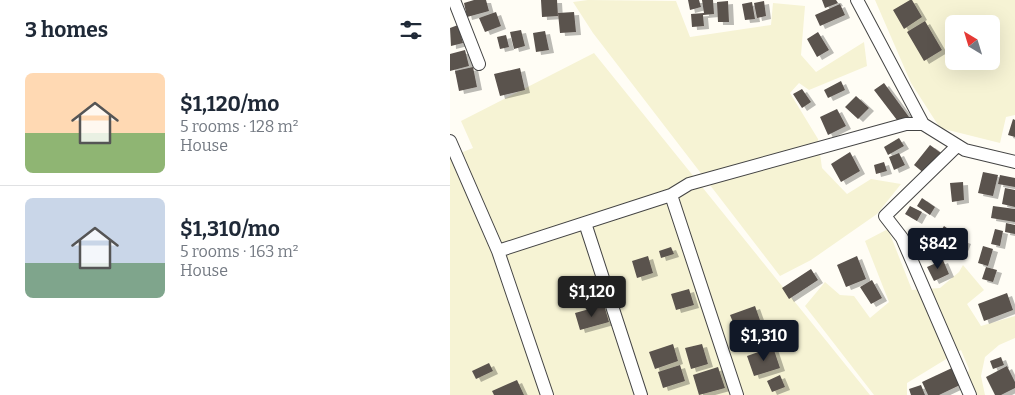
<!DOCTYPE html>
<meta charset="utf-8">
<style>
body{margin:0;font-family:Bitter,serif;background:#f2f2f3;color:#1f2937;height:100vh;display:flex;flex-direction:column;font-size:19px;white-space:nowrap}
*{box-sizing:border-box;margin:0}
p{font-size:16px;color:#747a83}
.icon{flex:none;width:28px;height:28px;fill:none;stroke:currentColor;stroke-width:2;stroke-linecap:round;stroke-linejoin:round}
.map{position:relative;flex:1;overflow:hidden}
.sheet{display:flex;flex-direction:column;background:#fff;width:450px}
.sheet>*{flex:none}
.needle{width:32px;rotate:322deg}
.buttons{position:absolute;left:495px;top:15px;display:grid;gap:10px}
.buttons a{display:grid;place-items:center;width:55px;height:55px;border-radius:8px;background:#fff;box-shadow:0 5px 20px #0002;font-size:25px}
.price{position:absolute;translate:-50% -42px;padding:0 11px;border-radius:5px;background:#111827;color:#fff;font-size:16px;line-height:32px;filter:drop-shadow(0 1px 2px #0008)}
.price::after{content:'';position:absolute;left:50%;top:30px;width:15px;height:11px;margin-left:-8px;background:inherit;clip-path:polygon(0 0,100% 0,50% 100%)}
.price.on{background:#222;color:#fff}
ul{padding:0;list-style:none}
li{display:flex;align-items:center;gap:15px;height:125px;padding:0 25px}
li+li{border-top:1px solid #e0e1e3}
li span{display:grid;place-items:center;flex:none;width:140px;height:100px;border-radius:8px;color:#555}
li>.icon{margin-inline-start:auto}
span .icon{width:60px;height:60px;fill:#fffc;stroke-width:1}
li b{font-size:21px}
h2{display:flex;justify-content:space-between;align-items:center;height:60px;padding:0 25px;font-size:21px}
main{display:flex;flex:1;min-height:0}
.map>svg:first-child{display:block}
.farmland{fill:#f6f3d4;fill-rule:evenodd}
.building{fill:#5a524d;filter:url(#shadow)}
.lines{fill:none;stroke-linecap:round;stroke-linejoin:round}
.street-casing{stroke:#444;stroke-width:14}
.street{stroke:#fff;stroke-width:12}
</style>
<main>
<section class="sheet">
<h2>3 homes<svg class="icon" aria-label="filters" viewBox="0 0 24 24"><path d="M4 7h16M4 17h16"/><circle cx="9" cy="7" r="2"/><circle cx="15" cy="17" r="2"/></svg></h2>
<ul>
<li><span style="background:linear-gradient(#ffd9b3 60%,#8fb573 0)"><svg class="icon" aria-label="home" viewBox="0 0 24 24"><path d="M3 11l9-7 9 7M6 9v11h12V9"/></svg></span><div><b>$1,120/mo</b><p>5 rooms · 128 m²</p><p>House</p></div></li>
<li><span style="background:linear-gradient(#c9d6e8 65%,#7fa58c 0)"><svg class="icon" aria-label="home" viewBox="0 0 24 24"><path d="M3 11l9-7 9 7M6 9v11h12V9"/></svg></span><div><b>$1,310/mo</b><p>5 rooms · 163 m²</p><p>House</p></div></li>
</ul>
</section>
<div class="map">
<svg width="565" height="395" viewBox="0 0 565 395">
<defs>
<filter id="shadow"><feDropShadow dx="5" dy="3" stdDeviation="0" flood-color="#0004"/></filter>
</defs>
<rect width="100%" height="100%" fill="#fffdf5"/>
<path class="farmland" d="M138,0L226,1L240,37L321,25L323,3L355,6L351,55L366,72L414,42L417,66L359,90L349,83L340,93L368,139L372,168L397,194L421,179L451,184L427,214L361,260L330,276L143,33L123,2Z
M425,0H565V115L556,117L550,143L490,128L461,83ZM504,24H541V61H504Z
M144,53L420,395H0V157L23,148L11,121Z
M438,229L462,290L490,288L509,272L513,265L534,290L517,304L531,326L565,316V338L549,345L535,357L531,376L535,395H512L519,369L511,350L457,383V395H424L355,306L375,282L390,295L404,296L420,318L439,302L415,241Z"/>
<path class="building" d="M24,0H36L39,11L17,17L14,3Z
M91,0H107L108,16L92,17Z
M238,0H249L251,7L240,10Z
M252,0H263L264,14L253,15L254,26L242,27L241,14L254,13Z
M372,0H386L388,3L375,8Z
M460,0H462L472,17L454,29L443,10Z
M278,1L279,22H268L267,2Z
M314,1L316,16L307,18L304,3Z
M302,2L305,19L295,20L292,4Z
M390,4L395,15L370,26L365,15Z
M46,12L51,26L35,32L29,18Z
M124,12L126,32L110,33L108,13Z
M475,21L492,50L474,61L457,32Z
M8,25L13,43L1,46L0,28Z
M71,30L75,46L64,49L60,32Z
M95,31L99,50L86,52L83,33Z
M368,32L379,50L367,57L357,39Z
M56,35L59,47L50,49L47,37Z
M15,50L19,66L0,71V54Z
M23,67L27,87L9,91L5,71Z
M70,68L75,90L50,96L44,74Z
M391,81L395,90L378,98L374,90Z
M434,83L459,117L450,124L424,90Z
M352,89L361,102L352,108L343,94Z
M406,96L419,108L408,119L395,107Z
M387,109L396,126L378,135L370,117Z
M563,119L565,120V137L558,135Z
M449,138L454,146L438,155L434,147Z
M480,145L491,153L475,174L464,165Z
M400,152L410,171L391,182L381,164Z
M449,153L455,165L444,170L439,157Z
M434,162L437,171L426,174L424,165Z
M533,172L548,175L543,196L528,193Z
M550,175L565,178V187L548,184Z
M513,182L514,200L502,202L500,183Z
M555,188L565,190V207L552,204Z
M472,198L485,207L480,215L467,206Z
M460,206L472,212L467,221L455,214Z
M543,206L565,209V222L541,218Z
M556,223L565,225V234L555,232Z
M494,226L504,233L494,249L483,243Z
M545,229L553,231L550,246L541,244Z
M505,237L516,241L510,256L499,252Z
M533,246L543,249L538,266L528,263Z
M221,247L224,254L211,258L209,251Z
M198,256L203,273L187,278L182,261Z
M407,256L416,279L396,287L387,265Z
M493,260L499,274L484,281L477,267Z
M536,267L547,270L543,282L532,279Z
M361,269L368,280L339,299L332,288Z
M422,280L432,298L421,304L410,287Z
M239,289L244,305L226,310L221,294Z
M557,293L563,310L534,321L528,304Z
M154,305L159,322L130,330L125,313Z
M305,306L311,323L287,332L280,315Z
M317,330L322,344L303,350L300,344L312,340L309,332Z
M223,344L228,361L205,369L199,352Z
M252,344L258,364L241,369L235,348Z
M323,347L330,368L304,376L297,356Z
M551,357L554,365L543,369L540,361Z
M39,363L43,371L26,379L22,371Z
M230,365L235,381L213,388L208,372Z
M557,366L565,382V388L551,395H545L536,377Z
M268,367L275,388L249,395L243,375Z
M502,368L510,385L489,395H478L472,382Z
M330,375L335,387L322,392L317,381Z
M67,380L74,395H44L42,391Z
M471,385L475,395H461L459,389Z"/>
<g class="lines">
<defs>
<path id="street" d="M4,0L29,64
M407,0L473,124
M0,141L48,251L221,195L239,184L456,124H473L515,150L565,162
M507,146L435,216L452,238L520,395
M221,195L287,395
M135,223L191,395
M48,251L97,395"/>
</defs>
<use href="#street" class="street-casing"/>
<use href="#street" class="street"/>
</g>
</svg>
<div class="buttons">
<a><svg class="needle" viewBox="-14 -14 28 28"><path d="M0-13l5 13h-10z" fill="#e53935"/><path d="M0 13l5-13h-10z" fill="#747a83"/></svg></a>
</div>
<b class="price" style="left:488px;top:270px">$842</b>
<b class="price on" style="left:142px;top:318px">$1,120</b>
<b class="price" style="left:314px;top:362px">$1,310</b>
</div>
</main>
